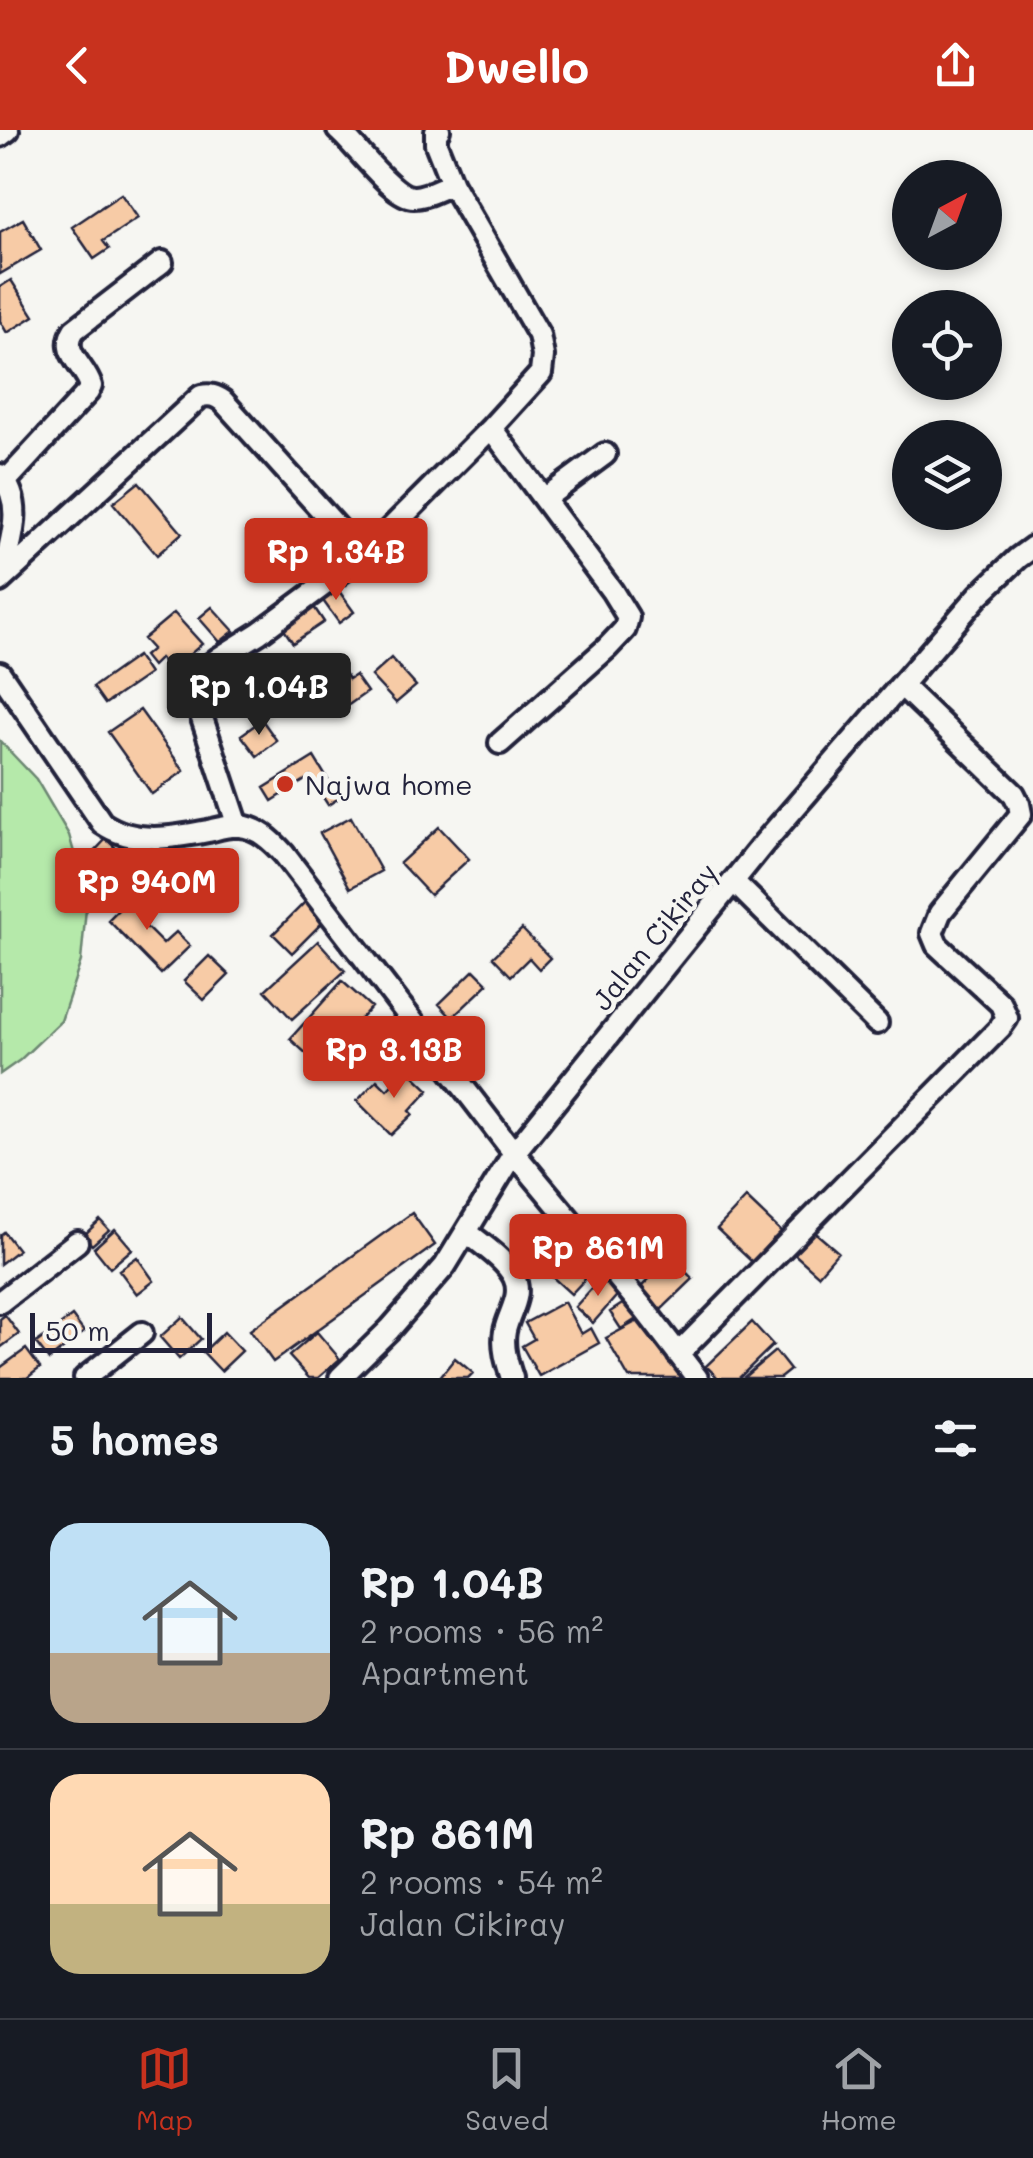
<!DOCTYPE html>
<meta charset="utf-8">
<style>
body{margin:0;font-family:Mali,sans-serif;background:#20242c;color:#f1f3f6;height:100vh;display:flex;flex-direction:column;font-size:38px;white-space:nowrap}
*{box-sizing:border-box;margin:0}
p{font-size:32px;color:#9ea1a6}
.icon{flex:none;width:55px;height:55px;fill:none;stroke:currentColor;stroke-width:2;stroke-linecap:round;stroke-linejoin:round}
.map{position:relative;height:1248px;overflow:hidden}
.sheet{display:flex;flex-direction:column;background:#171b24;flex:1}
.sheet>*{flex:none}
.needle{width:65px;rotate:41deg}
.buttons{position:absolute;left:892px;top:30px;display:grid;gap:20px}
.buttons a{display:grid;place-items:center;width:110px;height:110px;border-radius:50%;background:#171b24;box-shadow:0 5px 15px #0003;font-size:50px}
.scale{position:absolute;left:30px;bottom:25px;width:182px;box-sizing:border-box;padding-left:10px;border:5px solid #22223b;border-top:0;font-size:28px;line-height:35px;white-space:nowrap;color:#22223b;-webkit-text-stroke:8px #f6f6f2;paint-order:stroke}
.price{position:absolute;translate:-50% -85px;padding:0 22px;border-radius:10px;background:#c8321e;color:#fff;font-size:32px;line-height:65px;filter:drop-shadow(0 2px 5px #0008)}
.price::after{content:'';position:absolute;left:50%;top:60px;width:30px;height:22px;margin-left:-15px;background:inherit;clip-path:polygon(0 0,100% 0,50% 100%)}
.price.current{background:#222;color:#fff}
ul{padding:0;list-style:none}
li{display:flex;align-items:center;gap:30px;height:250px;padding:0 50px}
li+li{border-top:2px solid #363941}
li span{display:grid;place-items:center;flex:none;width:280px;height:200px;border-radius:30px;color:#555}
li>.icon{margin-inline-start:auto}
span .icon{width:120px;height:120px;fill:#fffc;stroke-width:1}
li b{font-size:42px}
h2{display:flex;justify-content:space-between;align-items:center;height:120px;padding:0 50px;font-size:42px}
header{display:flex;justify-content:space-between;align-items:center;height:130px;padding:0 50px;background:#c8321e;color:#fff;font-size:45px;font-weight:700}
.tab-bar{display:flex;justify-content:space-around;align-items:center;height:140px;border-top:2px solid #363941;background:#171b24;font-size:28px;color:#9ea1a6}
.tab-bar a{display:grid;justify-items:center;gap:5px}
.tab-bar .current{color:#c8321e}
.map>svg:first-child{display:block}
.green{fill:#b5e9aa;stroke:#6c8672;stroke-width:2.5}
.building{fill:#f7cba6;stroke:#22223b;stroke-width:2.5}
.lines{fill:none;stroke-linecap:round;stroke-linejoin:round}
.minor-casing{stroke:#22223b;stroke-width:28}
.minor{stroke:#f6f6f2;stroke-width:20}
.poi-dot{fill:#c8321e;stroke:#f6f6f2;stroke-width:4}
.labels{text-anchor:middle;dominant-baseline:central;stroke-width:9;stroke-linejoin:round;paint-order:stroke}
.poi-label{font-size:28px;fill:#22223b;stroke:#f6f6f2;text-anchor:start}
.street-label{font-size:28px;fill:#22223b;stroke:#f6f6f2}
</style>
<header><svg class="icon" aria-label="back" viewBox="0 0 24 24"><path d="M15 5l-7 7 7 7"/></svg>Dwello<svg class="icon" aria-label="share" viewBox="0 0 24 24"><path d="M12 15V3M7 8l5-5 5 5M5 13v7h14v-7"/></svg></header>
<div class="map">
<svg width="1033" height="1248" viewBox="0 0 1033 1248">
<rect width="100%" height="100%" fill="#f6f6f2"/>
<filter id="ink" filterUnits="userSpaceOnUse"><feTurbulence type="fractalNoise" baseFrequency=".01" numOctaves="2"/><feDisplacementMap in="SourceGraphic" scale="20" xChannelSelector="R" yChannelSelector="G"/><feConvolveMatrix kernelMatrix="1 2 1 2 8 2 1 2 1" color-interpolation-filters="sRGB"/></filter>
<g filter="url(#ink)">
<path class="green" d="M0,611L36,649L69,705L87,768L81,831L61,891L20,930L0,944Z"/>
<path class="building" d="M121,64L138,88L103,111L109,119L94,129L72,97Z
M23,89L41,120L0,144V102Z
M11,150L34,186L7,203L0,191V157Z
M139,352L182,403L157,425L113,373Z
M334,454L354,482L339,493L319,465Z
M310,471L324,492L293,513L279,492Z
M212,477L234,501L220,512L199,488Z
M174,483L202,514L171,541L160,528L152,536L144,526L152,519L143,509Z
M137,526L149,544L105,574L93,557Z
M391,528L416,556L396,573L371,546Z
M339,534L349,549L355,545L367,562L340,581L318,549Z
M252,536L264,549L237,574L225,560Z
M140,580L184,641L152,664L108,602Z
M262,590L277,611L257,626L241,605Z
M314,627L339,668L328,675L310,647L272,671L264,658Z
M351,687L381,741L350,758L320,703Z
M439,697L469,729L430,765L400,733Z
M106,709L124,726L108,743L90,726Z
M139,759L156,777L141,792L163,814L176,802L190,816L161,844L108,790Z
M310,767L329,786L292,823L273,804Z
M522,799L550,828L539,839L529,828L511,846L493,827Z
M318,811L345,841L292,889L265,860Z
M209,826L229,845L204,870L184,851Z
M474,840L488,854L452,888L439,874Z
M342,851L371,877L319,935L290,909Z
M407,939L429,960L410,981L413,984L391,1005L357,971L377,950L387,960Z
M746,1068L785,1105L778,1113L773,1109L752,1132L717,1099Z
M412,1083L435,1115L273,1232L250,1200Z
M100,1090L109,1100L92,1115L83,1106Z
M810,1098L838,1122L818,1145L791,1121Z
M115,1099L132,1119L110,1138L94,1118Z
M4,1102L18,1120L0,1134V1105Z
M577,1110L601,1132L571,1164L538,1134L553,1117L563,1126Z
M137,1127L154,1151L137,1164L119,1140Z
M671,1127L693,1149L661,1180L640,1158Z
M604,1145L621,1161L593,1193L575,1177Z
M633,1167L644,1184L621,1199L610,1182Z
M564,1172L581,1204L591,1198L599,1213L539,1246L522,1216L534,1209L525,1193Z
M5,1185L19,1204L0,1218V1189Z
M649,1185L683,1246L679,1248H629L606,1208Z
M72,1186L84,1202L49,1230L36,1213Z
M182,1187L201,1209L179,1229L160,1207Z
M752,1192L773,1215L739,1248H718L706,1236Z
M224,1202L242,1221L221,1241L203,1222Z
M317,1202L340,1229L318,1248H309L289,1226Z
M26,1219L40,1238L27,1248H0V1238Z
M775,1221L790,1240L780,1248H743Z
M455,1228L473,1243L468,1248H439Z"/>
<g class="lines">
<defs>
<path id="minor" d="M338,0C356,15 393,68 414,67C426,67 441,58 452,54
M0,6L8,0
M491,298L612,461L628,487L625,499L607,518L500,613
M0,345C27,374 9,415 2,449
M6,351L88,262L91,256C84,234 60,223 74,200L162,132
M544,369L605,324
M0,451L201,266C211,264 216,266 223,271L363,426
M0,543L102,693C133,715 172,708 208,701C217,699 229,695 239,696C258,697 272,711 284,724L514,1023L644,1179L697,1248
M238,696L194,564L197,548L204,540L219,528L259,503L363,426L491,298L541,243L543,226L539,205L452,54L436,14V2L439,0
M733,751L877,893
M467,1102C482,1115 505,1129 514,1147C523,1166 509,1182 505,1201C502,1217 507,1233 512,1248
M0,1172L77,1112
M678,1224L1000,898L1007,888L1001,874L937,815L932,803L940,783L1021,684L1019,674L1014,664L901,555
M85,1248L142,1203
M340,1248L390,1199L445,1136L514,1023L764,713L979,465L1018,428L1033,417"/>
</defs>
<use href="#minor" class="minor-casing"/>
<use href="#minor" class="minor"/>
</g>
</g>
<circle class="poi-dot" cx="285" cy="654" r="10"/>
<g class="labels">
<g class="poi-label">
<text x="305" y="654">Najwa home</text>
</g>
<g class="street-label">
<text transform="translate(654 806) rotate(-51)">Jalan Cikiray</text>
</g>
</g>
</svg>
<div class="buttons">
<a><svg class="needle" viewBox="-14 -14 28 28"><path d="M0-13l5 13h-10z" fill="#e53935"/><path d="M0 13l5-13h-10z" fill="#9ea1a6"/></svg></a>
<a><svg class="icon" aria-label="locate" viewBox="0 0 24 24"><circle cx="12" cy="12" r="6"/><path d="M12 2v4M12 18v4M2 12h4M18 12h4"/></svg></a>
<a><svg class="icon" aria-label="layers" viewBox="0 0 24 24"><path d="M12 4l9 5-9 5-9-5zM3 14l9 5 9-5"/></svg></a>
</div>
<div class="scale">50 m</div>
<b class="price" style="left:336px;top:473px">Rp 1.34B</b>
<b class="price current" style="left:259px;top:608px">Rp 1.04B</b>
<b class="price" style="left:147px;top:803px">Rp 940M</b>
<b class="price" style="left:394px;top:971px">Rp 3.13B</b>
<b class="price" style="left:598px;top:1169px">Rp 861M</b>
</div>
<section class="sheet">
<h2>5 homes<svg class="icon" aria-label="filters" viewBox="0 0 24 24"><path d="M4 7h16M4 17h16"/><circle cx="9" cy="7" r="2"/><circle cx="15" cy="17" r="2"/></svg></h2>
<ul>
<li><span style="background:linear-gradient(#bfe0f5 65%,#b9a48a 0)"><svg class="icon" aria-label="home" viewBox="0 0 24 24"><path d="M3 11l9-7 9 7M6 9v11h12V9"/></svg></span><div><b>Rp 1.04B</b><p>2 rooms · 56 m²</p><p>Apartment</p></div></li>
<li><span style="background:linear-gradient(#ffd9b3 65%,#c2b280 0)"><svg class="icon" aria-label="home" viewBox="0 0 24 24"><path d="M3 11l9-7 9 7M6 9v11h12V9"/></svg></span><div><b>Rp 861M</b><p>2 rooms · 54 m²</p><p>Jalan Cikiray</p></div></li>
</ul>
</section>
<nav class="tab-bar">
<a class="current"><svg class="icon" aria-label="map" viewBox="0 0 24 24"><path d="M3 6l6-2 6 2 6-2v14l-6 2-6-2-6 2zM9 4v14M15 6v14"/></svg>Map</a>
<a><svg class="icon" aria-label="saved" viewBox="0 0 24 24"><path d="M7 4h10v16l-5-4-5 4z"/></svg>Saved</a>
<a><svg class="icon" aria-label="home" viewBox="0 0 24 24"><path d="M3 11l9-7 9 7M6 9v11h12V9"/></svg>Home</a>
</nav>
